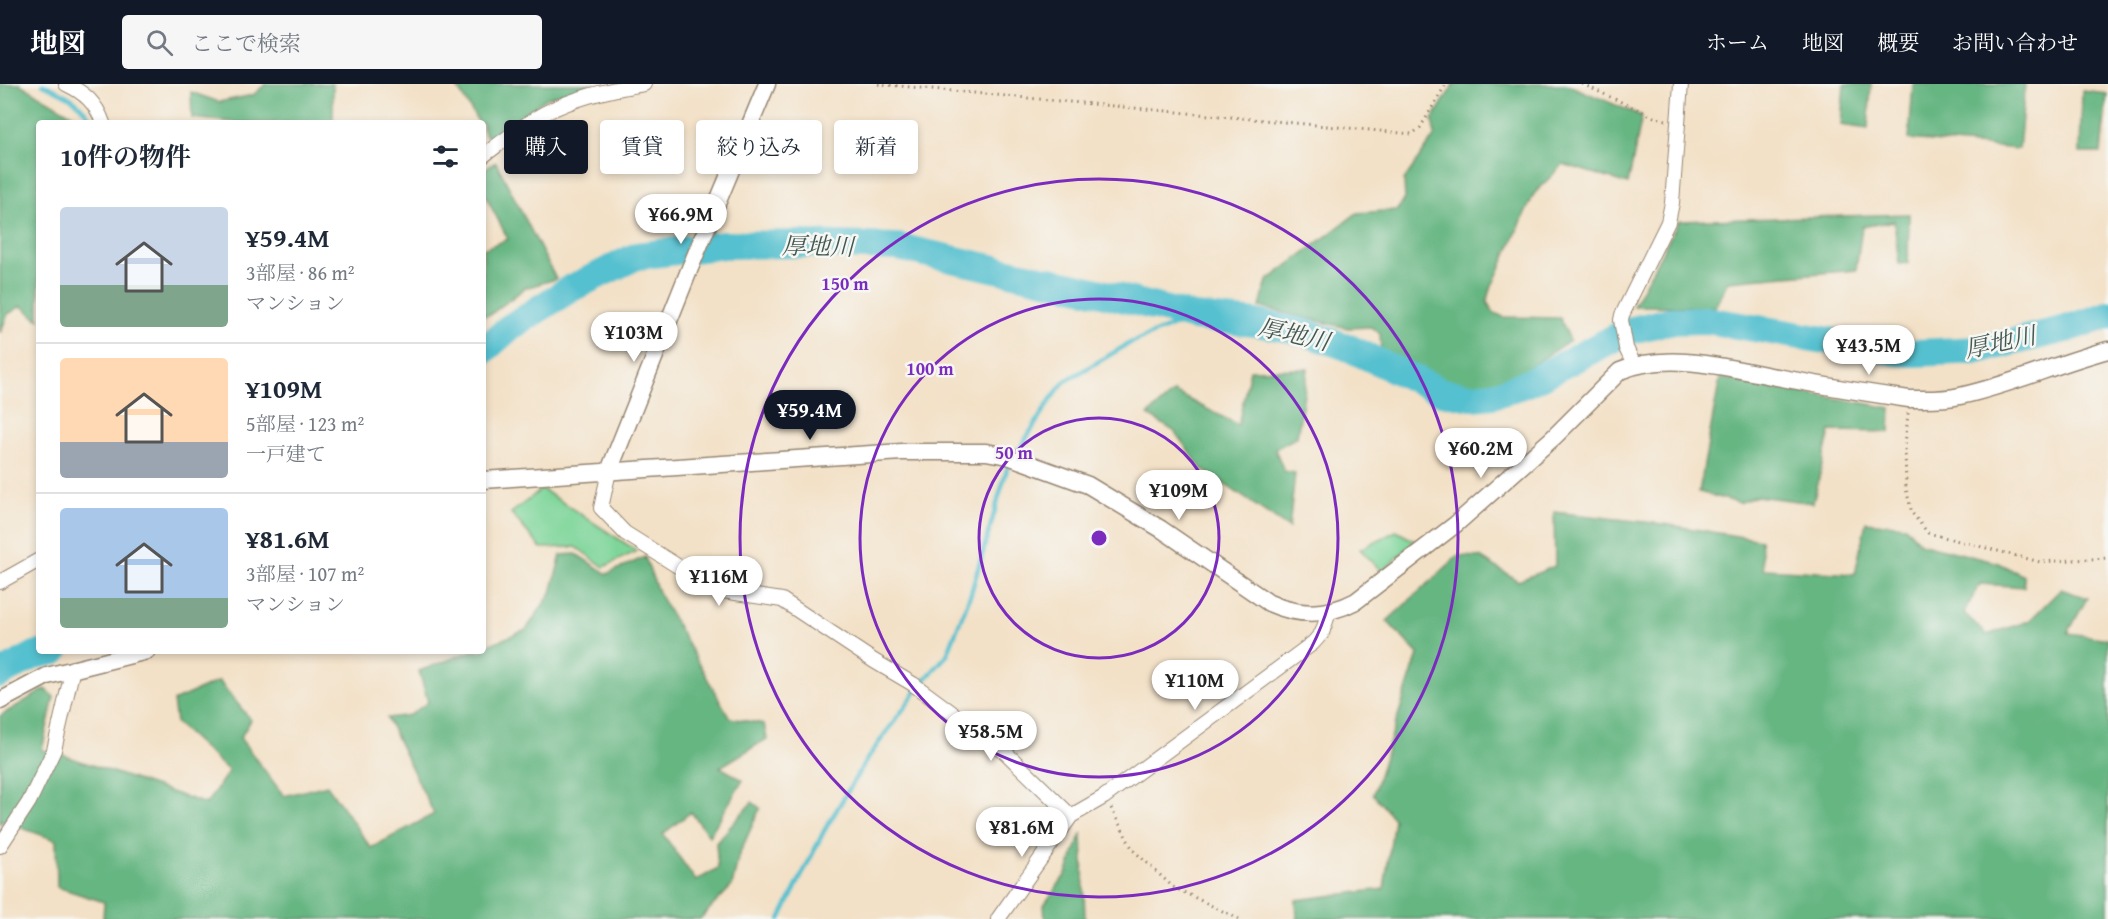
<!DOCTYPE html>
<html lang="ja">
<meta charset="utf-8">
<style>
body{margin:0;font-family:"Gentium Book Plus","Noto Serif JP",serif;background:#f6f6f7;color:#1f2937;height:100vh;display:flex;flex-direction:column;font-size:22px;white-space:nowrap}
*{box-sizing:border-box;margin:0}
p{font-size:20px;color:#747a83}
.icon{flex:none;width:33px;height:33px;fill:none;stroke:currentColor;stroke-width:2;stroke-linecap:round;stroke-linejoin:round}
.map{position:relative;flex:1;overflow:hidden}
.panel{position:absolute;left:36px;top:36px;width:450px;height:534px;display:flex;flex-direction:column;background:#fff;border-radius:6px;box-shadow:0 3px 9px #0003}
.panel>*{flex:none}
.guide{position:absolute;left:504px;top:36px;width:570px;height:54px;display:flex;gap:12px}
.price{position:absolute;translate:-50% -51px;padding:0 14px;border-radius:21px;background:#fff;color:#222;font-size:20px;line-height:39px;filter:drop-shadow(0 2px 3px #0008)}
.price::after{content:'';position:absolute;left:50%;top:36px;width:18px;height:14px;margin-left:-9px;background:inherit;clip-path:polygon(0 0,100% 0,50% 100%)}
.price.selected{background:#111827;color:#fff}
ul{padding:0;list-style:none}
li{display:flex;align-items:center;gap:18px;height:150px;padding:0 24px}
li+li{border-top:2px solid #e0e1e3}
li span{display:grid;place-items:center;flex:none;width:168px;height:120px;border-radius:6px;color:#555}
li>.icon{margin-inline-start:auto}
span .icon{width:72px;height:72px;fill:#fffc;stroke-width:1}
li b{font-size:26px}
h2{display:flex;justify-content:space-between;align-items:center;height:72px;padding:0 24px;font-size:26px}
.chip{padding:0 21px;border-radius:6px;background:#fff;box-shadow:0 3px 9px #0003;font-size:21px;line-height:54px}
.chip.selected{background:#111827;color:#fff}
header{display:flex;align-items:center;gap:36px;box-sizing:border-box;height:84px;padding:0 30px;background:#111827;color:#fff}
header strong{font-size:28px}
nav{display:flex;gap:33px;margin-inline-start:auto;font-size:21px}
.search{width:420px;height:54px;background:#f6f6f7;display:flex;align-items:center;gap:15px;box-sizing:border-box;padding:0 21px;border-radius:6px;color:#747a83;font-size:22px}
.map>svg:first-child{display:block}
.green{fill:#7ed59a;stroke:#5c805c;stroke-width:1.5}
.forest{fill:#66b682;stroke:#507050;stroke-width:1.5}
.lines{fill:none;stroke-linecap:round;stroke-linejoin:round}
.stream{stroke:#55c0cf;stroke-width:4.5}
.river{stroke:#55c0cf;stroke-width:28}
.minor-casing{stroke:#978672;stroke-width:16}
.tertiary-casing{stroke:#978672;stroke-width:19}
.path{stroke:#978672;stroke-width:3;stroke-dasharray:1.5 4.5;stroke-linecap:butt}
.minor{stroke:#fff;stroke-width:14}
.tertiary{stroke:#fff;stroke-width:16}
.ring{fill:none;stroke:#7b2cbf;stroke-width:3}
.labels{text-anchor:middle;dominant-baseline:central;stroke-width:5;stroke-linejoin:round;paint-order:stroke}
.water-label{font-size:24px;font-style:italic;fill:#435753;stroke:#f6f6f2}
.centre{fill:#7b2cbf;stroke:#f6f6f2;stroke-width:3}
.ring-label{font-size:18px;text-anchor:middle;font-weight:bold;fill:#7b2cbf;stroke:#f6f6f2;stroke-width:5;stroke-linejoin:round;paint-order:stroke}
</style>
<header>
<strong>地図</strong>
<div class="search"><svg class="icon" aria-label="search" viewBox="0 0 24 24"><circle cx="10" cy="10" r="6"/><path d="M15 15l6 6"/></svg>ここで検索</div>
<nav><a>ホーム</a><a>地図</a><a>概要</a><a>お問い合わせ</a></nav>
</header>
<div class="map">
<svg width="2108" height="835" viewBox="0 0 2108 835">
<rect width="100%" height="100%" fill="#f6f6f2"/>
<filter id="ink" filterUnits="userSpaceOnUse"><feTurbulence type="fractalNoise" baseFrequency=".0167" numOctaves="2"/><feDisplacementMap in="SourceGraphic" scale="12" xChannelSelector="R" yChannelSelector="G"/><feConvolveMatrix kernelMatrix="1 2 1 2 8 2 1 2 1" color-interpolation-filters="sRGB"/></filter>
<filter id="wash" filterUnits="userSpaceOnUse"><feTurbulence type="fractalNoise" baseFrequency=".008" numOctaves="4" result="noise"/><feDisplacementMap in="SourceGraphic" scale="24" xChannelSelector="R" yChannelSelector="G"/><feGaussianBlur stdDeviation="1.35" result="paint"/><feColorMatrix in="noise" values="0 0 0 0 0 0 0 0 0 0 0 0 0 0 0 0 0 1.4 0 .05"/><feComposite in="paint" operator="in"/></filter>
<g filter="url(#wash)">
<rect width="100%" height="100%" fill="#f3e1c7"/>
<path class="green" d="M542,405L637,467L604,483L576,463L541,464L511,429Z
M1396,447L1415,457L1382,488L1360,465Z"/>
<path class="forest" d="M0,0H20L78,34L81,39H39V236L21,222L8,230L0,249Z
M266,0H333V39H240L192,34L191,8L219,18L253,11Z
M455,0H593L547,14L489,56L483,46V39H479Z
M1454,0H1566L1642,32L1628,100L1563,80L1534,110L1492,202L1487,218L1493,228L1503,233L1560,234L1570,256L1506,299L1483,307L1443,302L1381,267L1380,249L1371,243L1348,244L1260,223L1267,197L1357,129L1397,126L1405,115L1404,96L1435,51L1432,36Z
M1844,0H1871L1868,45L1841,41Z
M1913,0H2025L2019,65L1909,55Z
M2082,7L2107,10L2101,69H2080Z
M496,78L556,195L525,204L491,230L483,232V165L508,155L483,107V86Z
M1909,130L1908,179L1899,180L1894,137L1862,143L1856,186L1728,197L1715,223L1633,222L1679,137Z
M1308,285L1297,353L1275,365L1284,387L1295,389L1289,444L1202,385L1174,347L1148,331L1174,308L1238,341L1250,286Z
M1720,294L1891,324L1890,348L1830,347L1813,419L1757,412L1739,419L1699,408Z
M1554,428L1663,440L1761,456L1763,485L1855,490L1866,438L1905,442L1920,459L1998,479L2024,492V503L1980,500L1964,529L1987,551L2029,537L2061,505L2087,514L2068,549L2108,555V835H1297L1296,816L1384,805L1394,735L1373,710L1418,570L1387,537L1458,472L1480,473L1518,497L1555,482Z
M576,470L607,490L645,473L658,508L730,634L764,640L767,655L720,683L743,696L709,752L691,728L663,750L696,797L718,784L716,759L752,718L760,724L739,771L732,802L700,835H103L104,818L57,803L56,756L2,737L0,741V632L45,605L54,613L42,666L63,671L206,720L229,687L176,639L173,617L219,597L251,636L240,654L284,712L327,701L371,764L434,730L387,634L410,631L428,618L419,587L472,567H483V563L526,546L551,509L561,471Z
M1082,749L1085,835H1045L1044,821L1066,790Z"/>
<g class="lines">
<path class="stream" d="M43,0C68,12 78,14 93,39
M780,835L824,747L867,675L923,598L947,571L971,509L1007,385L1051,315L1064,298L1130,259L1194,233"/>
<path class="river" d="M483,267L509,244L570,205L637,172L724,161L803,160L898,163L1094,207L1194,233L1256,239L1300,247L1347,263L1442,308L1472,313L1493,311L1509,306L1532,297L1628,247L1669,237L1706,236L1896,268L1916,269L1979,266L2066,245L2108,231
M0,590L35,571L55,567"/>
</g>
</g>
<g filter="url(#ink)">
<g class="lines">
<defs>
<path id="minor" d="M66,0C85,9 96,19 103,39
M483,72C503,57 523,41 545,29C576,13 611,5 644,0
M1634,281L1626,264L1621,236L1622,231L1668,138L1672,119L1681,0
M609,387L601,424L625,449L703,498L723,507L782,516L874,577L913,600L1005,668L1071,732
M0,498L39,476
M0,762L29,718L54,666L73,584
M998,835L1071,732L1104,713L1313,559L1322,549L1329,528"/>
<path id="tertiary" d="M609,387L690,184L767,0
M483,396L902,368H986L1008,372L1088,401L1161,445L1269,519C1298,532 1328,532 1356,517L1456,440L1554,353L1620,287C1669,266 1731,285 1782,294C1824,302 1867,309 1909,315C1926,315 1943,316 1960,312C2011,301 2058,279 2108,266
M0,617L47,592L147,567"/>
</defs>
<use href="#minor" class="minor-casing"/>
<use href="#tertiary" class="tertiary-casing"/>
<path class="path" d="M878,0L1412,50L1420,44L1446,0
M1582,0L1654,33L1666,36
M1908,329L1905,361L1906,405L1912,429L1928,449L2040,478L2108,474
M1111,724L1133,766L1173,803L1239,835"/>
<use href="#minor" class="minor"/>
<use href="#tertiary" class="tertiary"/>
</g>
</g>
<g class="ring">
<circle cx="1099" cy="454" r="120"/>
<circle cx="1099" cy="454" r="239"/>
<circle cx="1099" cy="454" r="359"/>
</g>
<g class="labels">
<g class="water-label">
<text transform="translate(818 162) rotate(1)">厚地川</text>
<text transform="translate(1294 250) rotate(13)">厚地川</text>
<text transform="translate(2000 258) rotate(-12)">厚地川</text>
</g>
</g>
<circle cx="1099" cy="454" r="9" class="centre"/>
<g class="ring-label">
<text x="845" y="206">150 m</text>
<text x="930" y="291">100 m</text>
<text x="1014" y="375">50 m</text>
</g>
</svg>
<b class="price" style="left:681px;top:161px">¥66.9M</b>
<b class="price" style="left:634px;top:279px">¥103M</b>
<b class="price" style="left:1869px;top:292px">¥43.5M</b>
<b class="price selected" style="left:810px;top:357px">¥59.4M</b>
<b class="price" style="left:1481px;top:395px">¥60.2M</b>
<b class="price" style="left:1179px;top:437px">¥109M</b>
<b class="price" style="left:719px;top:523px">¥116M</b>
<b class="price" style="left:1195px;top:627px">¥110M</b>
<b class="price" style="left:991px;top:678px">¥58.5M</b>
<b class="price" style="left:1022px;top:774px">¥81.6M</b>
<div class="guide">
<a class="chip selected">購入</a>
<a class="chip">賃貸</a>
<a class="chip">絞り込み</a>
<a class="chip">新着</a>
</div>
<section class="panel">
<h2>10件の物件<svg class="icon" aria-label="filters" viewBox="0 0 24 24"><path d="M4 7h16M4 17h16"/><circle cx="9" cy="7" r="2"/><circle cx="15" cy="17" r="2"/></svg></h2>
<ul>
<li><span style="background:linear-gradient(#c9d6e8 65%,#7fa58c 0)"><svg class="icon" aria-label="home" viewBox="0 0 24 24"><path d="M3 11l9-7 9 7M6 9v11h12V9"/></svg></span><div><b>¥59.4M</b><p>3部屋 · 86 m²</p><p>マンション</p></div></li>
<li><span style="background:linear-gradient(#ffd9b3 70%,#9aa5b1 0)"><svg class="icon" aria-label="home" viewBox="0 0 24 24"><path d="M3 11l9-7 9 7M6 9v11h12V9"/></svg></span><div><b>¥109M</b><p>5部屋 · 123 m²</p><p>一戸建て</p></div></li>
<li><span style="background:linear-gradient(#a9c7e8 75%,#7fa58c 0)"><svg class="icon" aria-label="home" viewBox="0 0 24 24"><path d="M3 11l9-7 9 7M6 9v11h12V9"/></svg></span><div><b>¥81.6M</b><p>3部屋 · 107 m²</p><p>マンション</p></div></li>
</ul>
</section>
</div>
